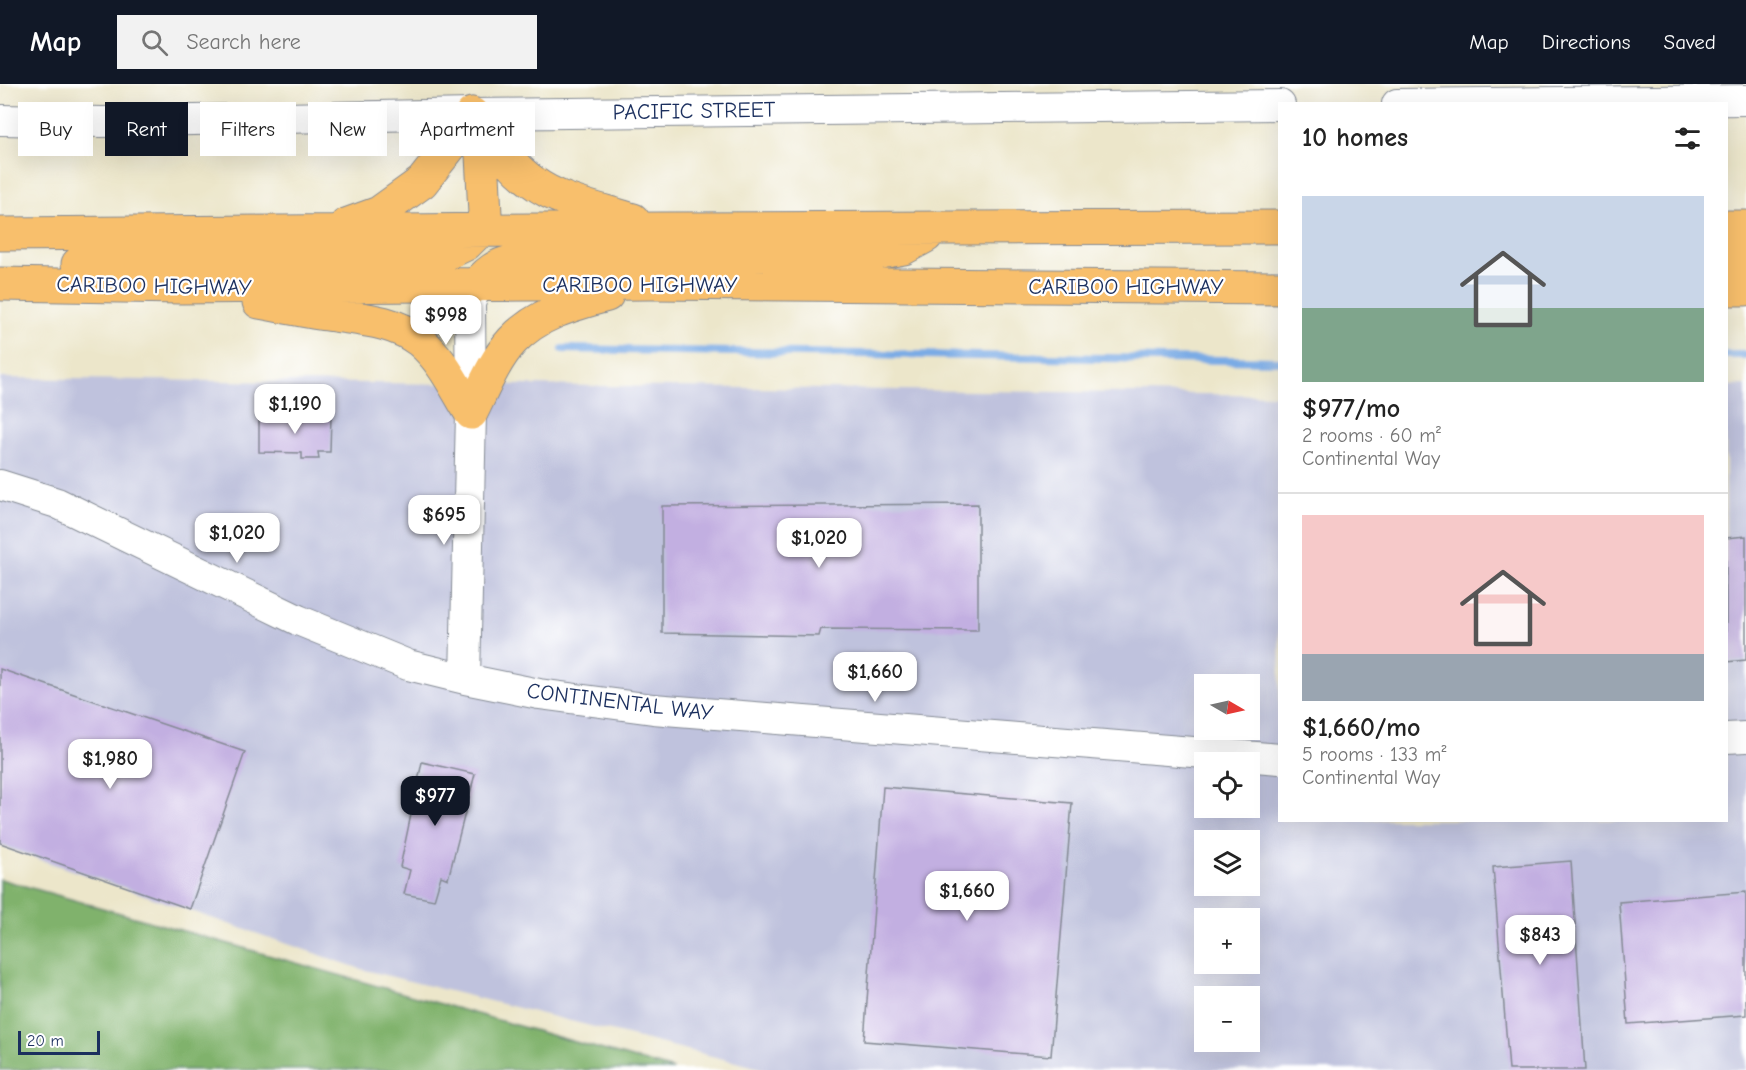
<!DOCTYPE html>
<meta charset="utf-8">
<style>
body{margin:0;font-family:"Comic Neue",sans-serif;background:#f2f2f2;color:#222;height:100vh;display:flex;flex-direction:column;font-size:22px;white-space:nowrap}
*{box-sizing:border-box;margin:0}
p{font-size:20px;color:#767676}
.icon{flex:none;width:33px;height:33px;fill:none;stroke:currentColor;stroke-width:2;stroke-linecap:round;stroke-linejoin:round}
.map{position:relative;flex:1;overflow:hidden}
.details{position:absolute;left:1278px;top:18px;width:450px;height:720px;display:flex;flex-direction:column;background:#fff;border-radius:0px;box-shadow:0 6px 24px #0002}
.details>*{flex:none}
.hud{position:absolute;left:18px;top:18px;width:570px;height:54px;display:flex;gap:12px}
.needle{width:39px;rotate:99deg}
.buttons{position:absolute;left:1194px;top:590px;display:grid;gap:12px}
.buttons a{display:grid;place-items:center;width:66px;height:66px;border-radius:0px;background:#fff;box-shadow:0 6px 24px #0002;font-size:30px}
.scale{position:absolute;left:18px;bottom:15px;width:82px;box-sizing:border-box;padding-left:6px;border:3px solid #1b2f5e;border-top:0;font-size:16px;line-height:21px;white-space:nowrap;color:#1b2f5e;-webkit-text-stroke:4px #fff;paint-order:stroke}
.price{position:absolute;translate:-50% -51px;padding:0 14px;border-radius:12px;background:#fff;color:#222;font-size:20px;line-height:39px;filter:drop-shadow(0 2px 3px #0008)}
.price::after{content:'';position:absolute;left:50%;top:36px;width:18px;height:14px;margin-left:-9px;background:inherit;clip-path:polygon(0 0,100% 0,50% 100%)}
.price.active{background:#111827;color:#fff}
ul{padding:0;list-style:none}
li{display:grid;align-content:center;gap:12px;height:318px;padding:0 24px}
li+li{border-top:2px solid #e0e0e0}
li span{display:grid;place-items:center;height:186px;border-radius:0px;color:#555}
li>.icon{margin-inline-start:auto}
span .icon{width:108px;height:108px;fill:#fffc;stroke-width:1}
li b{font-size:26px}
h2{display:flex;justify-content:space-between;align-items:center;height:72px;padding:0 24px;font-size:26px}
.chip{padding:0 21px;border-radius:0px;background:#fff;box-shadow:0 6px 24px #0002;font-size:21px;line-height:54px}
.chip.active{background:#111827;color:#fff}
header{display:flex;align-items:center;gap:36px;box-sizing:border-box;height:84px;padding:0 30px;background:#111827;color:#fff}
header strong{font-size:28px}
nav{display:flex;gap:33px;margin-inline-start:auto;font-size:21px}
.search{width:420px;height:54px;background:#f2f2f2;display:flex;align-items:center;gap:15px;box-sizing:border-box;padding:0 21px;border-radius:0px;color:#767676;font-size:22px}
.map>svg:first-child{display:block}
.industrial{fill:#bfc2dd;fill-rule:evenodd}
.forest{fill:#80b26c;stroke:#4e7065;stroke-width:1.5}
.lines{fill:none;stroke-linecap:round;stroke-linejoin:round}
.stream{stroke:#7aabe5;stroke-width:8}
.building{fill:#c2afe1}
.minor-casing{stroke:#848a94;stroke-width:32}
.highway-casing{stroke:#848a94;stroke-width:35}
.minor{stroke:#fff;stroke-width:30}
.highway{stroke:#f8bf6c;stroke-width:33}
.labels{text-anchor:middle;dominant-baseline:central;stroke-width:4.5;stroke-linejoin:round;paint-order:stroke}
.street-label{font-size:22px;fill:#1b2f5e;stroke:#fff}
</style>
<header>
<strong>Map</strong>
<div class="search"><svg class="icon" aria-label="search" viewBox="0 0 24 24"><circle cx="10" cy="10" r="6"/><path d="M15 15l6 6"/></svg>Search here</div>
<nav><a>Map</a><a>Directions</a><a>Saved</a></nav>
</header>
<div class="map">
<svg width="1746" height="986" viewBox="0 0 1746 986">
<rect width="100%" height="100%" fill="#fff"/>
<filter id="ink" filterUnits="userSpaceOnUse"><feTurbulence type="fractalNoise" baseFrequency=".0167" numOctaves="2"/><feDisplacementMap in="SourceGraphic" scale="12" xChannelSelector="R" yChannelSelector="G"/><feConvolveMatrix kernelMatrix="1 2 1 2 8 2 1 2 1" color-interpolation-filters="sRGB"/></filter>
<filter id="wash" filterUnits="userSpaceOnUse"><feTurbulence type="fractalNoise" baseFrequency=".008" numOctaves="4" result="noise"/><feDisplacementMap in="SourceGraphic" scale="24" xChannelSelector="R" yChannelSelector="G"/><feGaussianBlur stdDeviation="1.35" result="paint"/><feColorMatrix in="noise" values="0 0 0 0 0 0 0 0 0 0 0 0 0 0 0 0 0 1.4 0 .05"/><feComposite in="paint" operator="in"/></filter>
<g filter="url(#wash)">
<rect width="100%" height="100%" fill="#ece6ca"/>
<path class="industrial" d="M0,294L1279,311L1280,736H1726V302L1746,301V986H768L361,885L0,762ZM1204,600H1250V645H1204ZM1204,678H1250V723H1204ZM1204,756H1250V801H1204ZM1204,834H1250V879H1204ZM1204,912H1250V957H1204Z"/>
<path class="forest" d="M0,795L674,986H0Z"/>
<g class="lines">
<path class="stream" d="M563,265L1280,277
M1726,271H1746"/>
</g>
<g id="blocks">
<path class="building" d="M259,331L331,332L330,368H318L319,375H302V369L259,368Z
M978,420V546L821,545L819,552L662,549V422Z
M1746,452V576L1726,578V454Z
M0,585L245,668L190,825L0,759Z
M422,678L475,690L448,795L441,792L434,816L404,810L410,786L400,783Z
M883,703L1072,719L1051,972L864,957Z
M1571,777L1585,986H1509L1493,783Z
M1746,808V931L1628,940L1619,818Z"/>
</g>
</g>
<g filter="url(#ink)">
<use href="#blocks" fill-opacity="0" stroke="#848a94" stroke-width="1.5"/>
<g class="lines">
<defs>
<path id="minor" d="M1397,20L1746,16
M0,36L102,38L472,30L1280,21
M0,401L57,419L298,536L408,581L465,595L539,610L653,625L1280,675
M465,595L471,329L470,220L476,202
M1726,654L1746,653"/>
<path id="highway" d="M477,36C494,57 510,82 533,98C559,118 602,126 633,136
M346,141L379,129L422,98L452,60L472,30
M1726,143H1746
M0,150L660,145L1280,143
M1726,176H1746
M78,180L412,175L445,170L466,160L480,146L485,130L482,71L472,30
M0,200L181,203L651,199L1280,204
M476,202C491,182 503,179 527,174L875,169L904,164L926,152
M1726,205H1746
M259,218C282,222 304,227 327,230C359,235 394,236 420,257C443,276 456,305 471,329
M471,329C483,305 494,277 512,257C537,230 573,220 607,211"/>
</defs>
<use href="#minor" class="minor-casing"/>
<use href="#highway" class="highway-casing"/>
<use href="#minor" class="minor"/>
<use href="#highway" class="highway"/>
</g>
</g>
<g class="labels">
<g class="street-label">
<text transform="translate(694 27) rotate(-1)">PACIFIC STREET</text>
<text x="640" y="201">CARIBOO HIGHWAY</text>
<text transform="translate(154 202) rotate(1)">CARIBOO HIGHWAY</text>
<text x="1126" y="203">CARIBOO HIGHWAY</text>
<text transform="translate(620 618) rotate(7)">CONTINENTAL WAY</text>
</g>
</g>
</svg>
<div class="buttons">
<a><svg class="needle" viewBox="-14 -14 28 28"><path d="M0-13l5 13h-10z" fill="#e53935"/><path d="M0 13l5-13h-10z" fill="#767676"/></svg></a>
<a><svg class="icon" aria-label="locate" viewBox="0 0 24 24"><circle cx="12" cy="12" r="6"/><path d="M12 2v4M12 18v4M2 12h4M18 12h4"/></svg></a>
<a><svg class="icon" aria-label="layers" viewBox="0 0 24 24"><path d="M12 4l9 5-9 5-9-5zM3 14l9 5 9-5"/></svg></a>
<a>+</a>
<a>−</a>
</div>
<div class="scale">20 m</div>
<b class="price" style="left:446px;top:262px">$998</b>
<b class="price" style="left:295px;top:351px">$1,190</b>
<b class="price" style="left:444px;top:462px">$695</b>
<b class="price" style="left:237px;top:480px">$1,020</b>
<b class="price" style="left:819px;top:485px">$1,020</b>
<b class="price" style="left:875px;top:619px">$1,660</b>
<b class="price" style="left:110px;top:706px">$1,980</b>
<b class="price active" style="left:435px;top:743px">$977</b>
<b class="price" style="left:967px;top:838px">$1,660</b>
<b class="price" style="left:1540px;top:882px">$843</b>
<div class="hud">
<a class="chip">Buy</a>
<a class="chip active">Rent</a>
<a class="chip">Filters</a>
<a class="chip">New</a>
<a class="chip">Apartment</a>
</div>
<section class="details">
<h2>10 homes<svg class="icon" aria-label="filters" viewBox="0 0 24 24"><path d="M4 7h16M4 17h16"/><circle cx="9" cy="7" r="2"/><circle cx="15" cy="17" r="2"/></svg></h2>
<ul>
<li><span style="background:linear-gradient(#c9d6e8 60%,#7fa58c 0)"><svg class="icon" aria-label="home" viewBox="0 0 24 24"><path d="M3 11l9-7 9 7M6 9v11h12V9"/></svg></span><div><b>$977/mo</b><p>2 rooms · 60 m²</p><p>Continental Way</p></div></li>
<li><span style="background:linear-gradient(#f6c9c9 75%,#9aa5b1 0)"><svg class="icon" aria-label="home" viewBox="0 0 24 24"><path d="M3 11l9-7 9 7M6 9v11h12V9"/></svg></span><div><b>$1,660/mo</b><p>5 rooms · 133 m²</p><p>Continental Way</p></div></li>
</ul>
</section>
</div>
